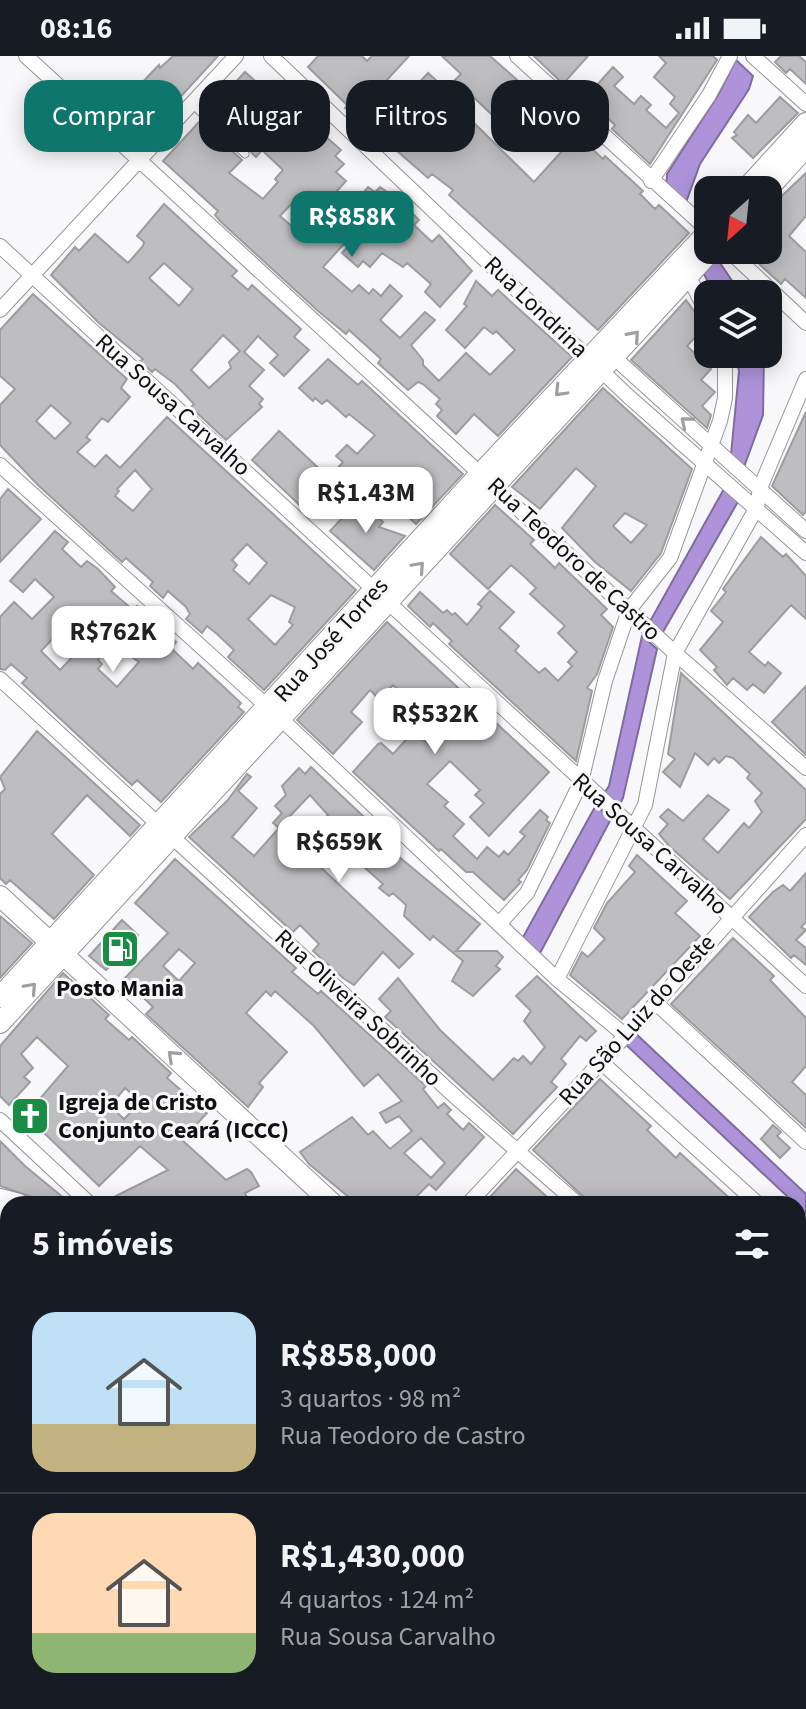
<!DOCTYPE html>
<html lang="pt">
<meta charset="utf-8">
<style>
body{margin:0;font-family:"Source Sans 3",sans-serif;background:#242831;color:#f1f3f6;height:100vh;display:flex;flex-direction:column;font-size:30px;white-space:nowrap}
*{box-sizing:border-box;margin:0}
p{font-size:26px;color:#9ea1a6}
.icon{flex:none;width:44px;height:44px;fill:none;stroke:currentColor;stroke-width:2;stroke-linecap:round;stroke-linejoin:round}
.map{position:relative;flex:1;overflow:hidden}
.drawer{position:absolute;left:0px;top:1140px;width:806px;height:514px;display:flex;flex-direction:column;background:#171b24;border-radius:24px 24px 0 0;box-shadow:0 4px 20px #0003}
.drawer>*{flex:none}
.guide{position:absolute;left:24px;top:24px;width:758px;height:72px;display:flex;gap:16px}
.needle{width:52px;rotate:207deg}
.controls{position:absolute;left:694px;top:120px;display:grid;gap:16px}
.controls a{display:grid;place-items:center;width:88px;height:88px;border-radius:16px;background:#171b24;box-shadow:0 4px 20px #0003;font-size:40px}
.price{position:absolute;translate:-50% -68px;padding:0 18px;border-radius:16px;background:#fff;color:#222;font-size:26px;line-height:52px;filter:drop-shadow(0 2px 4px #0008)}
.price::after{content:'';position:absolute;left:50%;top:48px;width:24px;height:18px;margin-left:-12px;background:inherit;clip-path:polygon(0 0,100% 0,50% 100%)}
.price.current{background:#0f766e;color:#fff}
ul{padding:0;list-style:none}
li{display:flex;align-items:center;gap:24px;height:200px;padding:0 32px}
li+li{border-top:2px solid #363941}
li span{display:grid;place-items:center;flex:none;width:224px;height:160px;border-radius:24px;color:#555}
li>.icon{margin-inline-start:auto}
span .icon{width:96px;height:96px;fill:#fffc;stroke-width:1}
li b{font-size:34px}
h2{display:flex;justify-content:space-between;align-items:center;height:96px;padding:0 32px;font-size:34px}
.tag{padding:0 28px;border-radius:24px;background:#171b24;box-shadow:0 4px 20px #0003;font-size:28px;line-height:72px}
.tag.current{background:#0f766e;color:#fff}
.status{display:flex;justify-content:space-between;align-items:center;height:56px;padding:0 40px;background:#171b24;direction:ltr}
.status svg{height:22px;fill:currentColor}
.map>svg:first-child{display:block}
.water{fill:#ae93db;stroke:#7f6c9e;stroke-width:2}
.building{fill:#bebdc0;stroke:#9d9c9f;stroke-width:2;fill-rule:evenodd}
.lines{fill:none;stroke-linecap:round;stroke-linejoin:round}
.lane-casing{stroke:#969598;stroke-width:9}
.street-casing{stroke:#969598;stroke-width:16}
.secondary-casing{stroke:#969598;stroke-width:22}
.lane{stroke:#fff;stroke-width:7}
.street{stroke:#fff;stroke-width:14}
.secondary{stroke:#fff;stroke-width:20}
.oneway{stroke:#9f9fa0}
.labels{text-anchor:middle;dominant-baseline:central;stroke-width:6;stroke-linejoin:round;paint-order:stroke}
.street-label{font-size:24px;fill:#101011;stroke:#f8f7fa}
.poi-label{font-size:24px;font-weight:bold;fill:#101011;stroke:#f8f7fa}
</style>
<div class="status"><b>08:16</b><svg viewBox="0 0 49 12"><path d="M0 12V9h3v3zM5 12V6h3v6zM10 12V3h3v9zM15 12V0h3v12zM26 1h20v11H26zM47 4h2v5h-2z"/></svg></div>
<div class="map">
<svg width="806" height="1653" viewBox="0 0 806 1653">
<rect width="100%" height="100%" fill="#f8f7fa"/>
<path class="water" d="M736,4L753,20L749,33L700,108L684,152L666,135L667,118L718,39Z
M716,201L741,238H714L703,216Z
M735,298H764L763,359L744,411L731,399L739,315Z
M725,431L739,444L660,581L648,569Z
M642,580L657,593L623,742L617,754L602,740L609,730Z
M596,749L611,763L539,899L522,883Z
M633,975L806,1138V1158L623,986Z"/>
<path class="building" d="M173,0H218L139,86L119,65L116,69L108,62L159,9L160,12Z
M318,0H362L367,5L372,0H409L385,26L404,43L428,17L447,34L408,78L397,68L384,83L345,52L347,49L308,11Z
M442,0H490L524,30L517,38L536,56L539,53L572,84L577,79L603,103L605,100L643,135L640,138L655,153L659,149L689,177L598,274L449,139L453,134L432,118L428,122L396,94L411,75L437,66L454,81L470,63L534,126L563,94L537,67L529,76L522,70L513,79L467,35L464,38L452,27L461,18Z
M534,0H588L563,28Z
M659,0H713L717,4L650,108L612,73L615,69L595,51L592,54L582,46L613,11L623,21L614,30L634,48L641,40L651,49L646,54L666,72L679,57L670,48L675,41L654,21L666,7Z
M781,0H799L806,6V28L790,13L786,17L775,6Z
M245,16L287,54L291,50L341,94L335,100L344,108L336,116L346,125L314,160L344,188L323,211L352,236L359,229L369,238L373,233L381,240L390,229L402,240L380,264L400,282L425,256L435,264L411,289L423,304V309L439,325L466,297L490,319L515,294L496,275L493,278L484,271L465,292L446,274L467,250L464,248L476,225L492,240L498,234L572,301L498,380L474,358L456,378L437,360L442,354L436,348L440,343L423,328L418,326L408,334L378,307L381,303L349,274L346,278L318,255L220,165L215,159L218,155L163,105L200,65L242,104L229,117L263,143L278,126L275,123L283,114L262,94L256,101L209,55L225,37L222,34L229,27L232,30ZM296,143L311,158L296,174L280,160Z
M780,41L798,57L753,102L732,82L737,79L734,76L748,59L756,67Z
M806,117V160L789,180L806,196V242L785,223L781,228L744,194H768V153Z
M368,131L375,136L380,131L390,138L385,144L404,162L410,155L419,164L414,169L432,186L439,179L472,215L440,251L425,236L431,228L407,207L403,211L382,197L370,211L363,205L358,211L342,197L365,172L346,158Z
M164,148L237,215L232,220L248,234L252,229L301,273L294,281L309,294L284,320L270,307L278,299L258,280L244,296L264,314L249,330L263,343L259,348L262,351L226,384L198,358L191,351L194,348L175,328L155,313L152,316L140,305L143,303L99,267L51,219L75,191L79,195L95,178L128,207L143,190L144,186L137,180ZM164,207L193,233L179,250L149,222ZM223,279L240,295L229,306L231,312L209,332L191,314Z
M33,238L127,323L121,332L130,341L108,366L102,362L86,381L90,384L77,396L95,411L106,399L120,412L167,361L356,534L264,634L228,601L234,594L217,578L207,570L202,577L186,563L190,558L186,551L168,535L163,542L150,530L153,526L126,502L122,506L38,429L0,389V349L15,333L0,320V274ZM51,349L71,367L55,383L36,365ZM135,414L152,433L133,455L115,440L119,435L117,433ZM247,488L267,507L249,528L233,514L237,509L232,504ZM271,539L295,551L289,566L293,569L275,589L248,563Z
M686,244L702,266L696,273L699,277L687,290L711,313L701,324L715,336L702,350L711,359L707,372L631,304Z
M328,303L358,329L362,325L463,418L416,468L371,427L363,436L346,420L308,457L252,404L279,375L329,422L343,406L336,400L347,389L357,398L375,379L349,358L346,361L327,344L322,348L315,342L313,345L299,332Z
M603,332L692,413L661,497L631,535L595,506L562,472L596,430L576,412L540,453L512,431ZM625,457L647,469L631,487L613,470Z
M806,356V455L803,459L772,430Z
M8,433L41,463L0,506V443Z
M359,444L383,466L379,471L405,480L374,514L330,475Z
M495,449L534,484L530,488L550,507L555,512L559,507L607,553L601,559L613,571L597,618L587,632L592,635L576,705L449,588L452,585L433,567L430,571L408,550L420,536L443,557L447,554L452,559L455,557L467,569L482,551L478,548L490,535L514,556L499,572L519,590L515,595L539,617L545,612L558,625L572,610L568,606L577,596L558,577L565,570L530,538L536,532L526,522L511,509L488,533L450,498Z
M55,475L68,486L62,493L81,511L87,505L98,513L115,531L111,535L133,554L137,550L176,586L171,592L193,613L198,607L241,647L238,651L244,656L161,746L137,724L132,729L84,685L22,627L27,622L11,608L5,614L0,613V561L14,546L32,563L54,541L35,523L23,536L10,525ZM62,573L82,591L60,614L41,595ZM111,587L139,606L117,631L98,613L102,608L98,604Z
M761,481L783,501L786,498L806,520V563L791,549L749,596L765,610L768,606L781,617L764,637L753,628L747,634L733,622L727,629L714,614L717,611L700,594L723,566L711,555L726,536L723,533Z
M387,566L549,716L489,780L470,761L484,747L475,739L480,734L450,705L427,728L448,746L444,750L464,768L453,780L477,803L487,791L499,801L504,795L508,799L525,780L520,776L540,754L548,761L546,764L550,767L527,814L518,824L521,826L504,844L473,816H466L441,793L439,795L353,716L378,688L381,687L393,698L414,675L430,690L445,674L424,655L393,629L379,643L370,634L351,656L362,666L333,698L297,664Z
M681,617L806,734V763L730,843L670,791L659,778L668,768L660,761L668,753L683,765L708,739L729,754L703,783L718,797L744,767L749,772L762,756L755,745L762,737L747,722L750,718L733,702L726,700L719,707L714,702L708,709L695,697L680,731L663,716L675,703L668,698Z
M806,630V699L772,666Z
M37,675L140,769L130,780L87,739L52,778L94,819L54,863L10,824L6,828L0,822V738L5,733L0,721Z
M311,711L396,791L393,794L398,800L480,868L456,895H497L503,901L496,910L500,913L473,940L452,925L463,905L433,880L430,884L404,860L406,849L393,837L389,840L379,832L383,828L318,770L328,759L310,739L290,760L310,778L299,791L413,898L399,912L383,896L354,929L343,922L313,895L319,888L300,869L293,876L189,781L227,745L247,718L251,721L238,735L257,752L232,781L254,800L279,772L273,767L282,757L275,750L286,739L282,730L299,712L305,718Z
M637,799L687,845L675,857L700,880L622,963L570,919L582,896L588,901L605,883L594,872L607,847L635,816L629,810Z
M175,803L296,912L292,916L318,938L321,935L426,1030L423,1033L438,1052L444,1047L451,1054L447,1058L463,1074L469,1067L484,1081L436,1134L429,1128L409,1148H357L309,1108L300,1096L352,1061L368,1079L373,1075L390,1093L412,1075L399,1060L386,1067L380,1057L402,1045L378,1018L364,1030L314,970L275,935L271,940L266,935L246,957L287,996L259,1027L263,1031L248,1051L146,958L153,951L124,923L168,877L135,847ZM179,893L195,907L179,925L163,910ZM421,1082L445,1107L431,1122L404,1097Z
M806,817V866L801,871L806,874L796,884L806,892V909L794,899L791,902L749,861L773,836L783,829L790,835Z
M0,860L32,887L0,922Z
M122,864L138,879L106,914L89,900Z
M733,882L774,920L770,924L806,962V1010L792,1026L806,1039V1072L671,948Z
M63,917L109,959L105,963L129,984L132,981L171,1017L167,1022L207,1057L182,1084L226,1124L247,1113L251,1116L259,1130L245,1137L250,1148H100L168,1114L140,1090L99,1130L40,1073L26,1059L68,1010L37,981L21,998L33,1012L24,1021L30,1026L9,1049L0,1040V990ZM125,1032L141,1046L124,1063L110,1050Z
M537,920L596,975L586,985L580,980L561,1003L566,1008L551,1026L557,1031L513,1078L385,961L391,955L379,943L398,922L440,974L493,1024L514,1002L518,1005L523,1000L531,1008L545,991L524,965L531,955L516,940Z
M600,1023L651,1070L647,1074L676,1102L680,1097L736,1148H591L587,1144L533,1094Z
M773,1069L781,1076L777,1080L790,1092L780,1102L761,1083Z
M0,1085L25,1110L71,1148H53L0,1130Z
M516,1113L527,1123L555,1148H494L489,1142Z"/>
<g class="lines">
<defs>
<path id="lane" d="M192,48L245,98
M477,1139L486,1148"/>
<path id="street" d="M26,0L675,597L806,712
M271,0L628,340L806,497
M517,0L708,174
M753,0L806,48
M651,125L709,39L730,0
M0,190L806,930
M728,194L806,267
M688,219L708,259
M0,254L236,0
M608,296L806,475
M0,409L279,661L557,923L626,980
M0,623L459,1044L578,1148
M499,868L527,837L581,726L605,625L629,554L670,502L720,365L725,342V298
M557,923L645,749L675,597L757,451L760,432L806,323
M656,947L806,1086
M600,1005L758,1148
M0,1064L90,1148
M468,1148L656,947L806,779
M798,1185L806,1192
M0,1270L8,1272
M0,1282L8,1289
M798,1288L806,1280
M798,1387L806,1383
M0,1427L8,1434
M798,1555L806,1557
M168,1646L169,1653
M544,1653L579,1646"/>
<path id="secondary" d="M745,134L806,67
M767,134L806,91
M0,840L333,1148
M0,941L481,417L708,176
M0,967L712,194
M0,1143L19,1148
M0,1162L8,1164
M798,1407L806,1410
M798,1427L806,1430
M0,1581L8,1572
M599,1646L600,1653
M674,1646L675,1653"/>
</defs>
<use href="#lane" class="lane-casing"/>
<use href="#street" class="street-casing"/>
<use href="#secondary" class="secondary-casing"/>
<use href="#lane" class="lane"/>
<use href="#street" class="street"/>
<use href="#secondary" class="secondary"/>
</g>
<defs><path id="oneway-chevron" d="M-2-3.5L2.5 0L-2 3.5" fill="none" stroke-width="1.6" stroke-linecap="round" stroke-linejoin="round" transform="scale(2)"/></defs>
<g class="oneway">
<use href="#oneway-chevron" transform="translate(634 280) rotate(-49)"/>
<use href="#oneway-chevron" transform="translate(560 335) rotate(134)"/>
<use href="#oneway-chevron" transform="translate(686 366) rotate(-140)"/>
<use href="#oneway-chevron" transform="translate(419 511) rotate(-48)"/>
<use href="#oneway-chevron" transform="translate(31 932) rotate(-48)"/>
<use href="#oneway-chevron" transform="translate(173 1000) rotate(-137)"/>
</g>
<defs>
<symbol id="fuel-square" viewBox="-11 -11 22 22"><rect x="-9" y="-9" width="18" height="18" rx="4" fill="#198c46" stroke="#f8f7fa"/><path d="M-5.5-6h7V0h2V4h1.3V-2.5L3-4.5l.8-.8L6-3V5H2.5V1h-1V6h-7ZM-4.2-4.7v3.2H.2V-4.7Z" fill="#fff"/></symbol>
<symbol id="church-square" viewBox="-11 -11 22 22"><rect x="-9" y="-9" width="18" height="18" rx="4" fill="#198c46" stroke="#f8f7fa"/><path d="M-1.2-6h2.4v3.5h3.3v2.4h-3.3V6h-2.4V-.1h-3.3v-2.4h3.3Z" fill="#fff"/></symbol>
</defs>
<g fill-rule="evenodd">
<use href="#fuel-square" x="98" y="871" width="44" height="44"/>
<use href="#church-square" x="8" y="1038" width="44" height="44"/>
</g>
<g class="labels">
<g class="street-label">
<text transform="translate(536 251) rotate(44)">Rua Londrina</text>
<text transform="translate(173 349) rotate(42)">Rua Sousa Carvalho</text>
<text transform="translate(574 503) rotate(43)">Rua Teodoro de Castro</text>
<text transform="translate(331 584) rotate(-48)">Rua José Torres</text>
<text transform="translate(650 788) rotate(42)">Rua Sousa Carvalho</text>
<text transform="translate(358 952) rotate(43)">Rua Oliveira Sobrinho</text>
<text transform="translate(637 964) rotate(-48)">Rua São Luiz do Oeste</text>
</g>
<g class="poi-label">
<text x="120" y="932">Posto Mania</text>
<text x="58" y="1046" text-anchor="start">Igreja de Cristo<tspan x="58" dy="28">Conjunto Ceará (ICCC)</tspan></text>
</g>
</g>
</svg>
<div class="controls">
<a><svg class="needle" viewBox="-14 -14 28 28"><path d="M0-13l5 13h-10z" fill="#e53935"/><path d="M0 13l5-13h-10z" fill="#9ea1a6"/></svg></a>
<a><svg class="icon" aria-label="layers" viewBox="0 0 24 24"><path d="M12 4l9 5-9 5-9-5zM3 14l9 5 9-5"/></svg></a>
</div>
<b class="price current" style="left:352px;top:203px">R$858K</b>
<b class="price" style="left:366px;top:479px">R$1.43M</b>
<b class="price" style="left:113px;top:618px">R$762K</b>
<b class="price" style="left:435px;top:700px">R$532K</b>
<b class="price" style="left:339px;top:828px">R$659K</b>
<div class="guide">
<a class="tag current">Comprar</a>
<a class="tag">Alugar</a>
<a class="tag">Filtros</a>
<a class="tag">Novo</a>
</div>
<section class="drawer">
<h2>5 imóveis<svg class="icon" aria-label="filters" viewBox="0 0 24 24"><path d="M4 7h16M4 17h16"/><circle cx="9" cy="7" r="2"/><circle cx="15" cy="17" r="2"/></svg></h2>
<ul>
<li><span style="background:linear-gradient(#bfe0f5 70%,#c2b280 0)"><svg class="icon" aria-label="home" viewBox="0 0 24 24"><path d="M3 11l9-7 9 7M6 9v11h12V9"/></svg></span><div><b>R$858,000</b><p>3 quartos · 98 m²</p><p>Rua Teodoro de Castro</p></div></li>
<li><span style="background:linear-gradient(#ffd9b3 75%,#8fb573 0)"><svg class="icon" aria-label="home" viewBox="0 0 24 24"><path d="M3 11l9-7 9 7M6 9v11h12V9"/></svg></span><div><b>R$1,430,000</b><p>4 quartos · 124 m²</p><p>Rua Sousa Carvalho</p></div></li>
</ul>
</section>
</div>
